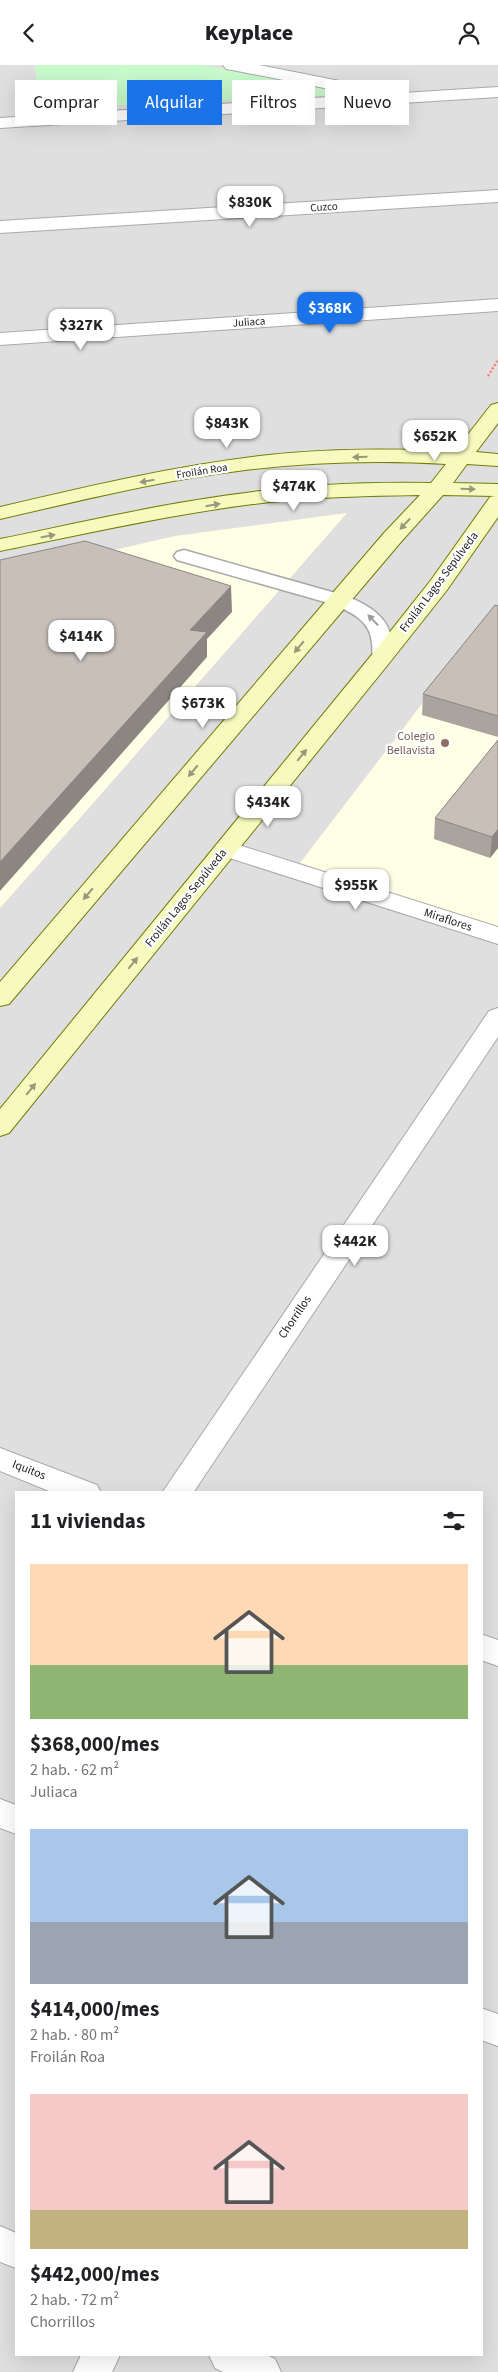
<!DOCTYPE html>
<html lang="es">
<meta charset="utf-8">
<style>
body{margin:0;font-family:"Source Sans 3",sans-serif;background:#f6f6f6;color:#202124;height:100vh;display:flex;flex-direction:column;font-size:19px;white-space:nowrap}
*{box-sizing:border-box;margin:0}
p{font-size:16px;color:#757577}
.icon{flex:none;width:28px;height:28px;fill:none;stroke:currentColor;stroke-width:2;stroke-linecap:round;stroke-linejoin:round}
.map{position:relative;flex:1;overflow:hidden}
.side{position:absolute;left:15px;top:1426px;width:468px;height:865px;display:flex;flex-direction:column;background:#fff;border-radius:0px;box-shadow:0 5px 20px #0002}
.side>*{flex:none}
.banner{position:absolute;left:15px;top:15px;width:469px;height:45px;display:flex;gap:10px}
.price{position:absolute;translate:-50% -42px;padding:0 11px;border-radius:10px;background:#fff;color:#222;font-size:16px;line-height:32px;filter:drop-shadow(0 1px 2px #0008)}
.price::after{content:'';position:absolute;left:50%;top:30px;width:15px;height:11px;margin-left:-8px;background:inherit;clip-path:polygon(0 0,100% 0,50% 100%)}
.price.current{background:#1a73e8;color:#fff}
ul{padding:0;list-style:none}
li{display:grid;align-content:center;gap:10px;height:265px;padding:0 15px}
li span{display:grid;place-items:center;height:155px;border-radius:0px;color:#555}
li>.icon{margin-inline-start:auto}
span .icon{width:90px;height:90px;fill:#fffc;stroke-width:1}
li b{font-size:21px}
h2{display:flex;justify-content:space-between;align-items:center;height:60px;padding:0 15px;font-size:21px}
.pill{padding:0 18px;border-radius:0px;background:#fff;box-shadow:0 5px 20px #0002;font-size:18px;line-height:45px}
.pill.current{background:#1a73e8;color:#fff}
header{display:flex;justify-content:space-between;align-items:center;height:65px;padding:0 15px;background:#fff;font-size:22px;font-weight:800}
.map>svg:first-child{display:block}
.residential{fill:#e0dfdf;fill-rule:evenodd}
.education{fill:#ffffe5}
.park{fill:#c8facc}
.lines{fill:none;stroke-linecap:round;stroke-linejoin:round}
.lane-casing{stroke:#a9a9a9;stroke-width:3}
.street-casing{stroke:#a9a9a9;stroke-width:2}
.secondary-casing{stroke:#707d05;stroke-width:2}
.path{stroke:#fa8072;stroke-width:2.5;stroke-dasharray:2 2;stroke-linecap:butt}
.lane{fill:#fff;fill-rule:evenodd}
.street{fill:#fff;fill-rule:evenodd}
.secondary{fill:#f7fabf;fill-rule:evenodd}
.wall{fill:#aba49e}
.shaded-wall{fill:#8b8681}
.building{fill:#c7bfb8;stroke:#8b8681}
.oneway{fill:#979978}
.oneway2{fill:#9c9c9c}
.education-dot{fill:#8d6e63;stroke:#fff;stroke-width:2}
.labels{text-anchor:middle;dominant-baseline:central;stroke-width:4.5;stroke-linejoin:round;paint-order:stroke}
.far-street-label{font-size:11px;fill:#222;stroke:#fff}
.street-label{font-size:12px;fill:#222;stroke:#fff}
.education-label{font-size:12px;fill:#785e54;stroke:#fff;text-anchor:end}
</style>
<header><svg class="icon" aria-label="back" viewBox="0 0 24 24"><path d="M15 5l-7 7 7 7"/></svg>Keyplace<svg class="icon" aria-label="person" viewBox="0 0 24 24"><circle cx="12" cy="8" r="4"/><path d="M4 21q1-7 8-7t8 7"/></svg></header>
<div class="map">
<svg width="498" height="2307" viewBox="0 0 498 2307">
<rect width="100%" height="100%" fill="#f2efe9"/>
<path class="residential" d="M0,0H498V2307H0ZM16,1428H481V2290H16Z"/>
<path class="education" d="M347,448L81,752L0,843V511L175,471Z
M487,554L498,558V862L300,798Z"/>
<path class="park" d="M35,0H202L338,26V30L40,44Z"/>
<g class="lines">
<defs>
<path id="lane" d="M184,485L346,531C368,540 389,551 392,577C393,584 393,591 389,596L382,598L375,596C371,590 373,585 372,578C370,555 351,547 332,539L177,495L174,491L177,487Z"/>
<path id="street" d="M223,0H259L365,21L371,22L374,26L371,30L498,22V32L0,63V53L360,30L232,5L226,4Z
M498,125V137L0,168V156Z
M498,234V246L0,280V268Z
M226,776L498,862V879L217,789L214,784L217,779Z
M498,943V972L193,1428H162L489,946Z
M0,1383L97,1420L101,1428H54L0,1406Z
M481,1569L498,1575V1601L481,1595Z
M0,1734L16,1740V1769L0,1763Z
M481,1943L498,1949V1981L481,1975Z
M0,2161L16,2168V2203L0,2197Z
M81,2290H120L112,2307H73Z
M209,2290H267L275,2294L281,2307H223L215,2303Z"/>
<path id="secondary" d="M498,338V358L476,387L498,389V401L467,399L453,418L498,419V452L447,525L390,597L9,1068L0,1071V1044L374,587L431,515L490,432L495,431L443,430L400,478L9,939L0,941V917L384,468L420,430C364,431 309,432 253,439C168,450 84,469 0,486V474C84,457 168,437 253,427C312,419 372,417 431,418L446,399C376,395 307,397 238,406C157,416 79,436 0,454V442C89,421 178,400 269,390C330,383 393,384 455,386L491,340Z"/>
</defs>
<use href="#lane" class="lane-casing"/>
<use href="#street" class="street-casing"/>
<use href="#secondary" class="secondary-casing"/>
<path class="path" d="M488,311L498,295"/>
<use href="#lane" class="lane"/>
<use href="#street" class="street"/>
<use href="#secondary" class="secondary"/>
</g>
<path class="wall" d="M498,541V672L422,650L423,629Z
M498,675V783L490,793L434,774L435,753Z"/>
<path class="shaded-wall" d="M231,521L232,547L207,574V592L0,826V797L190,565Z
M498,764V783L490,793L492,772Z"/>
<path class="building" d="M85,476L231,521L190,565L207,567L0,797V495Z
M495,540L498,541V651L423,629Z
M498,675V764L492,772L435,753Z"/>
<defs><path id="oneway-solid" d="M-6-.8H1V-3.2L6.5 0L1 3.2V.8H-6Z" transform="scale(1.25)"/></defs>
<g class="oneway">
<use href="#oneway-solid" transform="translate(360 392) rotate(179)"/>
<use href="#oneway-solid" transform="translate(147 416) rotate(170)"/>
<use href="#oneway-solid" transform="translate(468 424) rotate(2)"/>
<use href="#oneway-solid" transform="translate(213 440) rotate(-10)"/>
<use href="#oneway-solid" transform="translate(405 459) rotate(133)"/>
<use href="#oneway-solid" transform="translate(48 471) rotate(-11)"/>
<use href="#oneway-solid" transform="translate(299 582) rotate(130)"/>
<use href="#oneway-solid" transform="translate(302 690) rotate(-51)"/>
<use href="#oneway-solid" transform="translate(193 706) rotate(130)"/>
<use href="#oneway-solid" transform="translate(88 829) rotate(130)"/>
<use href="#oneway-solid" transform="translate(133 898) rotate(-51)"/>
<use href="#oneway-solid" transform="translate(31 1024) rotate(-51)"/>
</g>
<use class="oneway2" href="#oneway-solid" transform="translate(373 555) rotate(-134)"/>
<circle class="education-dot" cx="445" cy="678" r="5"/>
<g class="labels">
<g class="far-street-label">
<text transform="translate(324 142) rotate(-4)">Cuzco</text>
<text transform="translate(249 257) rotate(-4)">Juliaca</text>
<text transform="translate(202 406) rotate(-9)">Froilán Roa</text>
</g>
<g class="street-label">
<text transform="translate(439 517) rotate(-53)">Froilán Lagos Sepúlveda</text>
<text transform="translate(186 833) rotate(-51)">Froilán Lagos Sepúlveda</text>
<text transform="translate(448 855) rotate(18)">Miraflores</text>
<text transform="translate(295 1252) rotate(-56)">Chorrillos</text>
<text transform="translate(29 1405) rotate(21)">Iquitos</text>
</g>
<g class="education-label">
<text x="435" y="671">Colegio<tspan x="435" dy="14">Bellavista</tspan></text>
</g>
</g>
</svg>
<b class="price" style="left:250px;top:163px">$830K</b>
<b class="price current" style="left:330px;top:269px">$368K</b>
<b class="price" style="left:81px;top:286px">$327K</b>
<b class="price" style="left:227px;top:384px">$843K</b>
<b class="price" style="left:435px;top:397px">$652K</b>
<b class="price" style="left:294px;top:447px">$474K</b>
<b class="price" style="left:81px;top:597px">$414K</b>
<b class="price" style="left:203px;top:664px">$673K</b>
<b class="price" style="left:268px;top:763px">$434K</b>
<b class="price" style="left:356px;top:846px">$955K</b>
<b class="price" style="left:355px;top:1202px">$442K</b>
<div class="banner">
<a class="pill">Comprar</a>
<a class="pill current">Alquilar</a>
<a class="pill">Filtros</a>
<a class="pill">Nuevo</a>
</div>
<section class="side">
<h2>11 viviendas<svg class="icon" aria-label="filters" viewBox="0 0 24 24"><path d="M4 7h16M4 17h16"/><circle cx="9" cy="7" r="2"/><circle cx="15" cy="17" r="2"/></svg></h2>
<ul>
<li><span style="background:linear-gradient(#ffd9b3 65%,#8fb573 0)"><svg class="icon" aria-label="home" viewBox="0 0 24 24"><path d="M3 11l9-7 9 7M6 9v11h12V9"/></svg></span><div><b>$368,000/mes</b><p>2 hab. · 62 m²</p><p>Juliaca</p></div></li>
<li><span style="background:linear-gradient(#a9c7e8 60%,#9aa5b1 0)"><svg class="icon" aria-label="home" viewBox="0 0 24 24"><path d="M3 11l9-7 9 7M6 9v11h12V9"/></svg></span><div><b>$414,000/mes</b><p>2 hab. · 80 m²</p><p>Froilán Roa</p></div></li>
<li><span style="background:linear-gradient(#f6c9c9 75%,#c2b280 0)"><svg class="icon" aria-label="home" viewBox="0 0 24 24"><path d="M3 11l9-7 9 7M6 9v11h12V9"/></svg></span><div><b>$442,000/mes</b><p>2 hab. · 72 m²</p><p>Chorrillos</p></div></li>
</ul>
</section>
</div>
